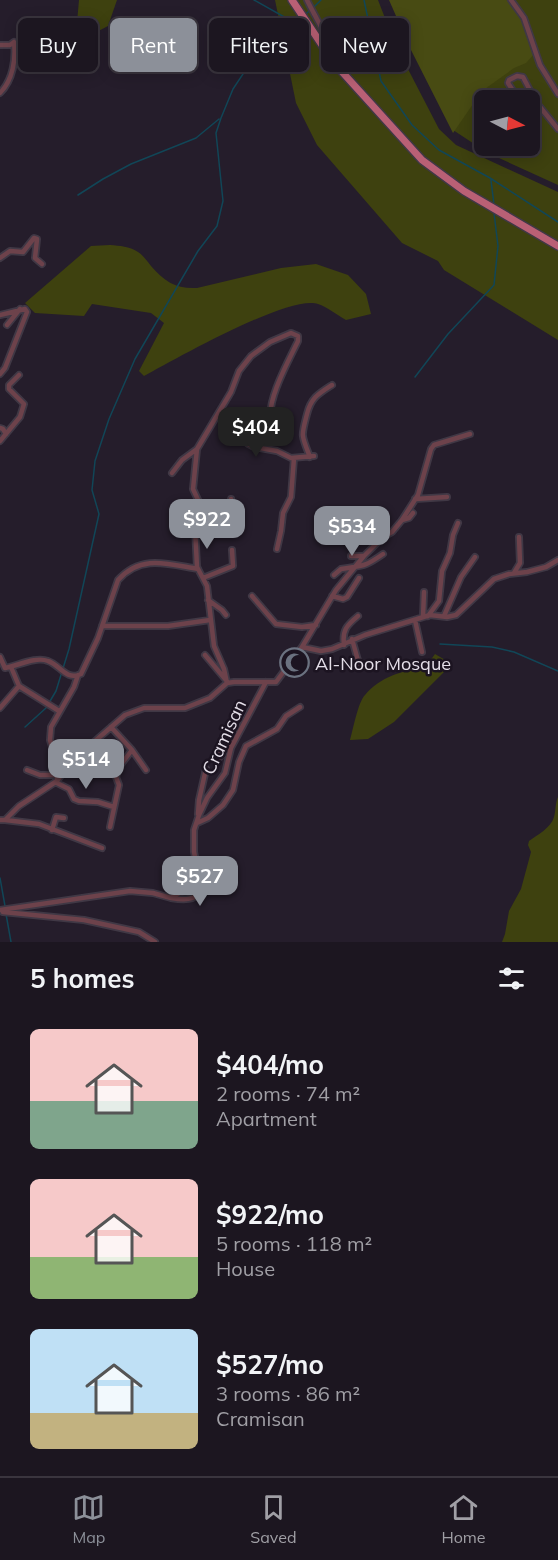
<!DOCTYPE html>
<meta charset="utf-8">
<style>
body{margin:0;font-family:Mulish,sans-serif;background:#29232d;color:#f1f3f6;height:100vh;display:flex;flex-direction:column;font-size:22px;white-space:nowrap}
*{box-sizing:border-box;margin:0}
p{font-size:20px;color:#a09fa5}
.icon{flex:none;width:33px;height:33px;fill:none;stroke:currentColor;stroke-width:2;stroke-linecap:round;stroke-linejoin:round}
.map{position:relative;height:942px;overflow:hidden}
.details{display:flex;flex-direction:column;background:#1c1620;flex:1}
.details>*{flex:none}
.banner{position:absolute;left:18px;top:18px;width:522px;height:54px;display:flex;gap:12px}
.needle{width:39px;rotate:96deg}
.tools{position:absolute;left:474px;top:90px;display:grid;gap:12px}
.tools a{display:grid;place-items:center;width:66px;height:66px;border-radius:9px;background:#1c1620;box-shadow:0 3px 15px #0003,0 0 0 2px #3a353e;font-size:30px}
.price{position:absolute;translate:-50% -51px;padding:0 14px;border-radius:12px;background:#8c9099;color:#fff;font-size:20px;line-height:39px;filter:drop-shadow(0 2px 3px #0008)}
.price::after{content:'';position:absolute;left:50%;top:36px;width:18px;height:14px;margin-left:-9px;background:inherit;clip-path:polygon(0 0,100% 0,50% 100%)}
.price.active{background:#222;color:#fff}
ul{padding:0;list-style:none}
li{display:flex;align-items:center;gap:18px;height:150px;padding:0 30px}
li span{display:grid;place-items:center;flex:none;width:168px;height:120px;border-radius:9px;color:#555}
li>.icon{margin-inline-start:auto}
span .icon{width:72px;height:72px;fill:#fffc;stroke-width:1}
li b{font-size:26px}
h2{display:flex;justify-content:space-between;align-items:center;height:72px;padding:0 30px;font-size:26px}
.chip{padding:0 21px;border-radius:9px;background:#1c1620;box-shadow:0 3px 15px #0003,0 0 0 2px #3a353e;font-size:21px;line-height:54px}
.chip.active{background:#8c9099;color:#fff}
.dock{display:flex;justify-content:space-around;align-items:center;height:84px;border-top:2px solid #3a353e;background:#1c1620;font-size:16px;color:#a09fa5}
.dock a{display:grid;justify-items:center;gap:3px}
.dock .active{color:#8c9099}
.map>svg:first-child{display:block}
.green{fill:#3e410f;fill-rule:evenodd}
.forest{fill:#484b13}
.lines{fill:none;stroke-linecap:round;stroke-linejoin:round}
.stream{stroke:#114657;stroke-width:1.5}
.street-tunnel{stroke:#423a47;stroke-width:4.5;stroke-dasharray:4.5 2;stroke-linecap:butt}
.street-casing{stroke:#403845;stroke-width:8}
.primary-casing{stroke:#403845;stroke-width:10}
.street{stroke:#6d424b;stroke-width:4.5}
.primary{stroke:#b96075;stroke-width:7}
.labels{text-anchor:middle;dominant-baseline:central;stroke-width:5;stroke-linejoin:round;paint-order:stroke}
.poi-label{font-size:18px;fill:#e4dee8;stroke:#1c1421;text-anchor:start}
.street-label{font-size:18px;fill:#e4dee8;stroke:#1c1421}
</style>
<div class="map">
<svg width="558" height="942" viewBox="0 0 558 942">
<rect width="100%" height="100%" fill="#251d2b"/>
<path class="green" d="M79,0H117L108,26L89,36L76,34Z
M275,0H378L395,44L439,129L456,145L558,192V340L444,270L438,261L402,243L317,145L296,103Z
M506,0H558V185L488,153L453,130ZM484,100H530V146H484Z
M110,245C120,246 129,246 138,252C143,255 147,261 151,266C165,282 176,289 197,288L281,268L316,264L348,275L366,294L371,314L346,320C337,315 327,307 318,304C289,294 174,360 144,376L139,371L164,323L151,313L92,304L84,316L35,313L25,303L91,246Z
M435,654L452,664L394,722L368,739L350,740C353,730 358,702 365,695C380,677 403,670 425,668Z
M558,797V942H502L505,934L509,911L521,889L531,852L528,845L529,841C537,835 551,828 554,817C556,810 555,804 558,797Z"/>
<path class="forest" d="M389,0H511C524,14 528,36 534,54L526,63L514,68L482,91L453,133L411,50Z"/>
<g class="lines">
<path class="stream" d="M254,0L295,23
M364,0L381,81L412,125L439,150L490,178L558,222
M314,7L321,0
M305,15L309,11
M491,180L494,205
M78,195L103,179L131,164L196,138L219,119
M415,377L448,334L494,285L498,246L494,213
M440,644L492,647L514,652L558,671
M25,727L46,708L56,691L69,649L99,514L92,490L95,461L109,419L135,359L198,251L217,226L223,201L216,133L221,118L233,89L257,53L301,18
M0,878L5,906
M6,914L11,942"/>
<path class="street-tunnel" d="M198,871L202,883"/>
<defs>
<path id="street" d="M307,0C315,17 334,46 334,63
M511,0L524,18L540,65L558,94
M0,45H10L14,42C16,59 13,80 0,93
M519,100L508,83L509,80L517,76L523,77L536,102L558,129
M0,258L10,251L23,252L34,238L37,239L35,258L42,264
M0,315L25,309L27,312L5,368L0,374
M7,325L20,309
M220,411L248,444L254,447L277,451L291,458L314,456
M0,428L3,429L6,434
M0,441L20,417L24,404L9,389V385L19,375
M310,457C301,434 301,437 307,414C311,398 318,394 332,385
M172,473L182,460L197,449
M415,499L447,497
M198,509L229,508L231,499
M402,520L409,518L413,513
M277,549L281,531L283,513L291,497L294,458
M351,556H364
M514,573L520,563L519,537
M334,575L341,569C363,565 363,568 383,554
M203,578L233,566L232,550
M252,596L276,624L302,627L316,625
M332,596L343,599L347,597L359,578
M208,600L222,610L226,615
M428,616L439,601L442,571L450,553L453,535L458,523
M444,616L461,577L475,557
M423,617L424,592
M415,620L422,652
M102,626H168L210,620
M352,639L359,664
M344,645C342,630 347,625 358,616
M302,647L336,590L364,556L383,537L392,532L402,520L418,495L431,449L434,445L470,434
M205,655L226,680
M0,657L5,668C17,666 36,656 48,661C60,665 66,681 81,674L98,638L118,580C141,554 168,564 198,569
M11,667L19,686L59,711
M227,683L224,669L214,646L207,586L197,567L195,527L199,502L193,489L197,449L231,392L239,371L251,356L270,342L291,333L298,336V341C289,360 266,401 271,421C273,427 278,431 283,436
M0,708L19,686
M111,727L132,750L146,770
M219,752L218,759L231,743
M27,770L40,775H57
M57,781V763L50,740L51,727L74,687L78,675
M55,782L69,789L74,799L79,801L98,802L114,807
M198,814L199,800L206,769
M0,820H5L19,806L57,781L71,762L125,715L144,708H185L210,698L227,683L234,682H276L302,647L321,651L332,649L365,635L430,615L447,617L456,615L494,579L509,574L527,572L546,567L558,560
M5,820L39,824L102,848
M197,823L208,818L223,805L233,790L239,762L246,746L277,729L286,716L300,707
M110,827L119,785L116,777L119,767L132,750
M52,830L56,817L64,818
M198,871L194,852V830L199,815L207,798L225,773L231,748L266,682
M171,898C183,900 195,901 202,890V883
M0,910L130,891L153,893L171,898L189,887
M3,912L84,920L139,932L155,942"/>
<path id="primary" d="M292,0L334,63L422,160L464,191L558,246"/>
</defs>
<use href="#street" class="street-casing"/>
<use href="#primary" class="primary-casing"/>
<use href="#street" class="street"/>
<use href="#primary" class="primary"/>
</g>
<defs>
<symbol id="mosque-ring" viewBox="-11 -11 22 22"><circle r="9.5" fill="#1c1421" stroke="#6b7280" stroke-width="1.5"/><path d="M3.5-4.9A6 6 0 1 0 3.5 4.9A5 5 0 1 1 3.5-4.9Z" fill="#6b7280"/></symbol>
</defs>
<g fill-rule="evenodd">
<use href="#mosque-ring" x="278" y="646" width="33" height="33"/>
</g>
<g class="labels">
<g class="poi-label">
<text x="315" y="663">Al-Noor Mosque</text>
</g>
<g class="street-label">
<text transform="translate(224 737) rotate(-65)">Cramisan</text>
</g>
</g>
</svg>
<div class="tools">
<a><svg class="needle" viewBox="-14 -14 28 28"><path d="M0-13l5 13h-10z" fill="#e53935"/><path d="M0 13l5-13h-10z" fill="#a09fa5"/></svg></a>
</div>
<b class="price active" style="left:256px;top:458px">$404</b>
<b class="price" style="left:207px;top:550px">$922</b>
<b class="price" style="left:352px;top:557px">$534</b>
<b class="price" style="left:86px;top:790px">$514</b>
<b class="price" style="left:200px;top:907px">$527</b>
<div class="banner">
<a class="chip">Buy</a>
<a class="chip active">Rent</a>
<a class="chip">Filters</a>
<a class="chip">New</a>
</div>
</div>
<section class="details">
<h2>5 homes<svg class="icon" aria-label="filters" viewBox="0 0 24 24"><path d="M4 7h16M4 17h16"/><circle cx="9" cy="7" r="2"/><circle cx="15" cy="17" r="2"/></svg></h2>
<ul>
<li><span style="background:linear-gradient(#f6c9c9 60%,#7fa58c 0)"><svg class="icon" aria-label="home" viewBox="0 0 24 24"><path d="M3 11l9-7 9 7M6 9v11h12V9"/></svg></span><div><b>$404/mo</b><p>2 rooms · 74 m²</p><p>Apartment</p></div></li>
<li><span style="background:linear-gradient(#f6c9c9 65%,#8fb573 0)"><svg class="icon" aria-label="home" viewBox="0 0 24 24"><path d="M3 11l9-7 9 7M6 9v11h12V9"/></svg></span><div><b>$922/mo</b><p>5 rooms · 118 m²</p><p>House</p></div></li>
<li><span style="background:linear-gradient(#bfe0f5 70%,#c2b280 0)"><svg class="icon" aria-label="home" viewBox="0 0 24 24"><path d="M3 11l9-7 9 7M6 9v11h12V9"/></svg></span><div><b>$527/mo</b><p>3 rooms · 86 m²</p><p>Cramisan</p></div></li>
</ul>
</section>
<nav class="dock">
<a class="active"><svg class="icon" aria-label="map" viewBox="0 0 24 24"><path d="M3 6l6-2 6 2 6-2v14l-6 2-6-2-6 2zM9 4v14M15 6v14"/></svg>Map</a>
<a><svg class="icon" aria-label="saved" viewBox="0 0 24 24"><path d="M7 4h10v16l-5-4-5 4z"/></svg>Saved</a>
<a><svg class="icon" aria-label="home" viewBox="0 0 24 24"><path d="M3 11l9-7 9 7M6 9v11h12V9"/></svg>Home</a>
</nav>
